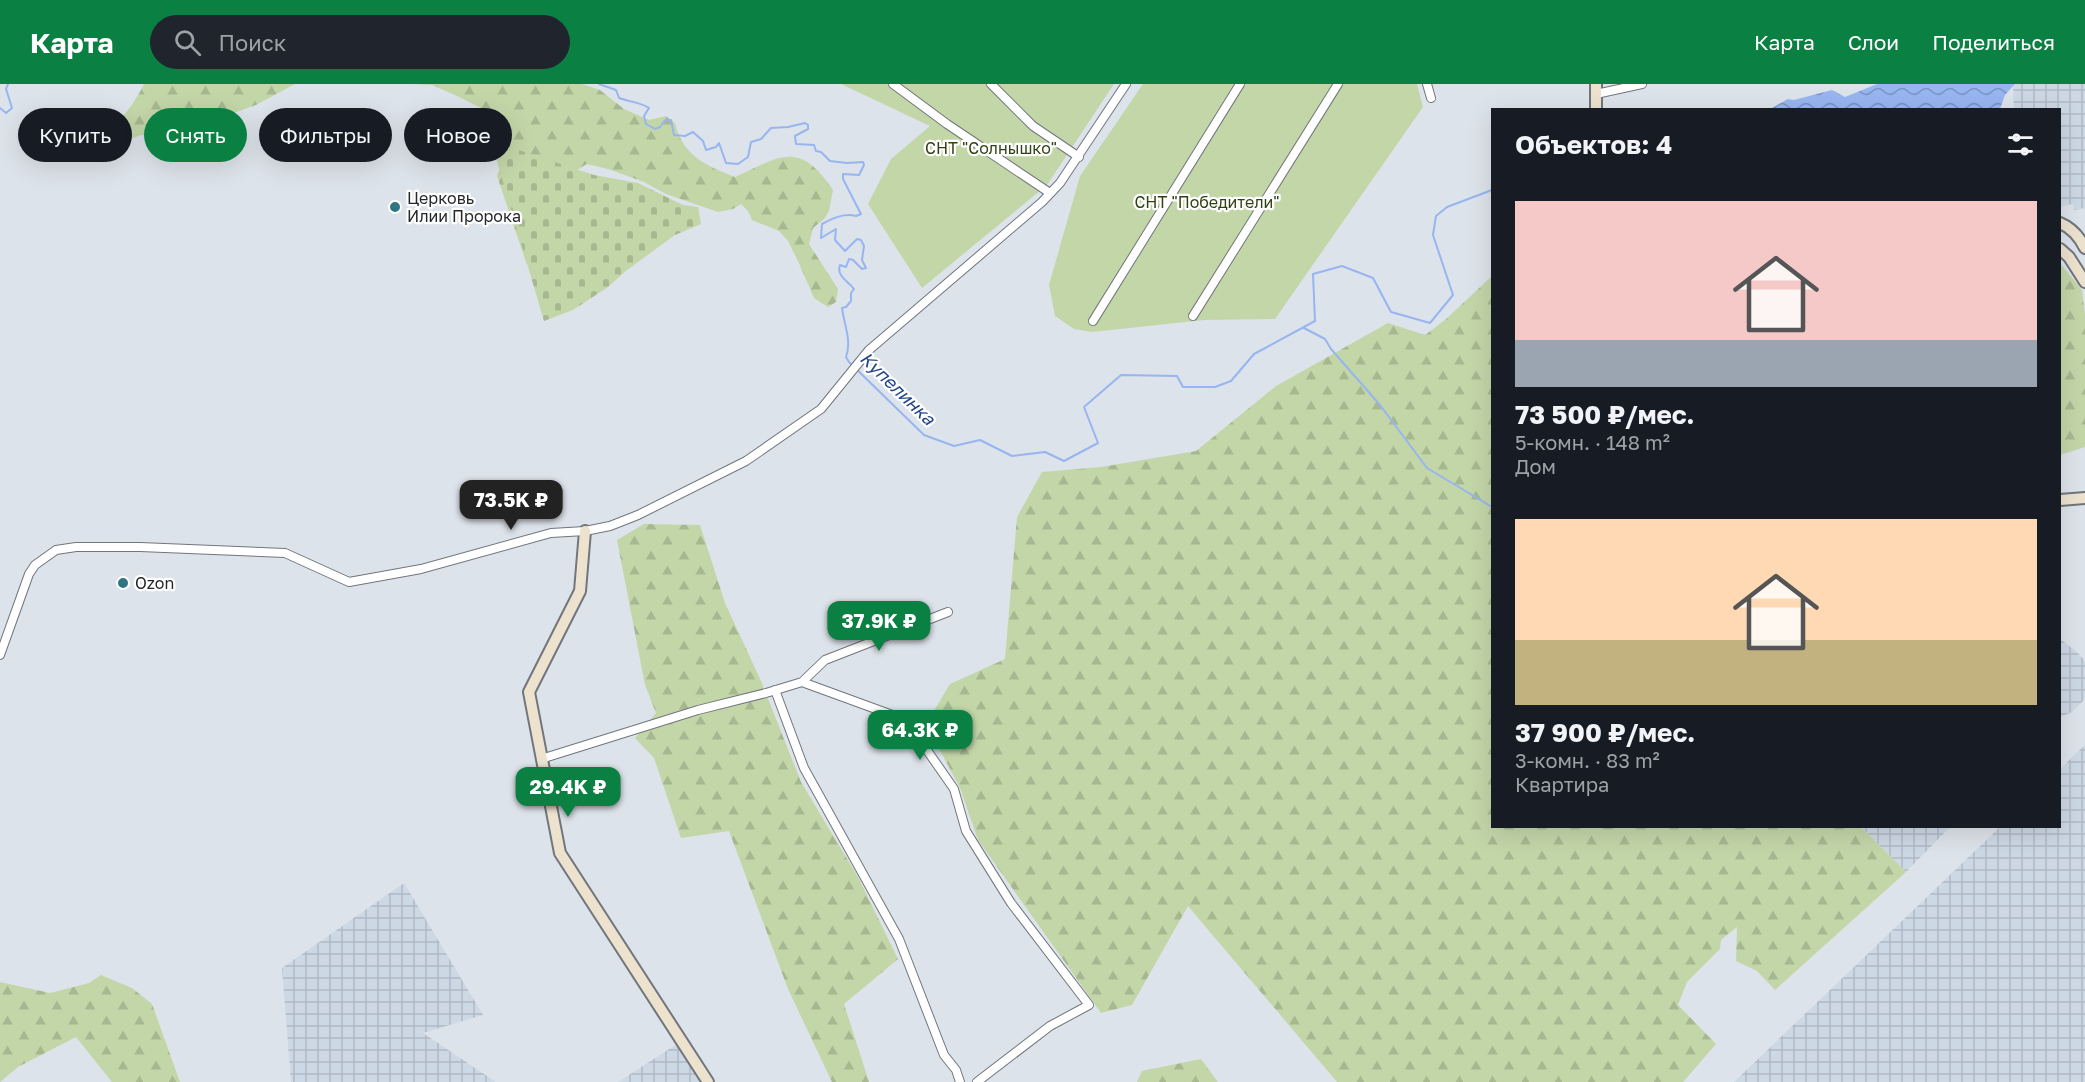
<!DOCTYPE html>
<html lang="ru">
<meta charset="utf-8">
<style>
body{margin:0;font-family:"Golos Text",sans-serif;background:#20242c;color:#f1f3f6;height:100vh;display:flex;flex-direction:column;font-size:22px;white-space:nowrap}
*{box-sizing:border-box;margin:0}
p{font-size:20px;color:#9ea1a6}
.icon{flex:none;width:33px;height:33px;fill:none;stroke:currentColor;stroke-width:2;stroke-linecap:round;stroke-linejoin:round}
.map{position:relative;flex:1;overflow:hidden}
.drawer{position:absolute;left:1491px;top:24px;width:570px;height:720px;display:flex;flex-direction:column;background:#171b24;border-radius:0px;box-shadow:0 6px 24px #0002}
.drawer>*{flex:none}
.banner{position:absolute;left:18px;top:24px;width:570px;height:54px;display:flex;gap:12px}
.price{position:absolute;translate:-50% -51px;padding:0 14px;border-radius:12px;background:#0b8043;color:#fff;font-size:20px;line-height:39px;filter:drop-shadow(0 2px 3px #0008)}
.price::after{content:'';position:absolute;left:50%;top:36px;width:18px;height:14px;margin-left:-9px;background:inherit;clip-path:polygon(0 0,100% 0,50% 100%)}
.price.on{background:#222;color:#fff}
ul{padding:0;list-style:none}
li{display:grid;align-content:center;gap:12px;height:318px;padding:0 24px}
li span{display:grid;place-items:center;height:186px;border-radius:0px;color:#555}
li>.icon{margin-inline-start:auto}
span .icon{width:108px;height:108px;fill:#fffc;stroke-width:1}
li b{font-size:26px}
h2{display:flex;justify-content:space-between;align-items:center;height:72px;padding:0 24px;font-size:26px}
.pill{padding:0 21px;border-radius:27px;background:#171b24;box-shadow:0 6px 24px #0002;font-size:21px;line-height:54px}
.pill.on{background:#0b8043;color:#fff}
header{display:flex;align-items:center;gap:36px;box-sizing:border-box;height:84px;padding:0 30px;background:#0b8043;color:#fff}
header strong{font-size:28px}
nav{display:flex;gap:33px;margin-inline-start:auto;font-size:21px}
.search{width:420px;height:54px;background:#20242c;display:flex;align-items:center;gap:15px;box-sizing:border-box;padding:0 21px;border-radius:33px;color:#9ea1a6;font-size:22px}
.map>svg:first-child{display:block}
.industrial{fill:url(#industrial-grid)}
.forest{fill:url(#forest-firs)}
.cemetery{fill:url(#cemetery-stones)}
.green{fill:#c3d6a8}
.water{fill:url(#water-waves)}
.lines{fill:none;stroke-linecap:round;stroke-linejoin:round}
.stream{stroke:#97b5f0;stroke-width:2}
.street-casing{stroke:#71767d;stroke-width:10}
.secondary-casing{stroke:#71767d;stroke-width:14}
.street{stroke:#fff;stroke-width:8}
.secondary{stroke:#ece2ce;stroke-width:10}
.poi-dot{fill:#2f7682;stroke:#fff;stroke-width:2}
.labels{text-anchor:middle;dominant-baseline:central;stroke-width:4.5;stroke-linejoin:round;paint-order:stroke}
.park-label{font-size:16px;fill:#314113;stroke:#fff}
.poi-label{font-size:16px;fill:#242729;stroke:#fff;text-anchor:start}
.water-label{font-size:18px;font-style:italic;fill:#25468a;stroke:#fff}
</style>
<header>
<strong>Карта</strong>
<div class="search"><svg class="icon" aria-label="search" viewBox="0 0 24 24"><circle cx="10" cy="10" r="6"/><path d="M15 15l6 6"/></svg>Поиск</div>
<nav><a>Карта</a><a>Слои</a><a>Поделиться</a></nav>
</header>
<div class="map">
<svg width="2085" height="998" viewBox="0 0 2085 998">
<defs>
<pattern id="industrial-grid" width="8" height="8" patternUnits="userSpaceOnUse" patternTransform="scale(1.5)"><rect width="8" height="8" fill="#cdd8e5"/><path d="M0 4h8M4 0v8" fill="none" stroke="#b0b9c4"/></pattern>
<pattern id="forest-firs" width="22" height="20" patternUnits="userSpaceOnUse" patternTransform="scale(1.5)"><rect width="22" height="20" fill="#c3d6a8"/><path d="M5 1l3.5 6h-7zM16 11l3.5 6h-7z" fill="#a7b891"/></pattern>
<pattern id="cemetery-stones" width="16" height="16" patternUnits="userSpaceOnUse" patternTransform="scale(1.5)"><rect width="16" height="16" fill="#c3d6a8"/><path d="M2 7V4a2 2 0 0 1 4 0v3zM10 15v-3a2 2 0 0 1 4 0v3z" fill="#a7b891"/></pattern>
<pattern id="water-waves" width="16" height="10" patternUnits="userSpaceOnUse" patternTransform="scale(1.5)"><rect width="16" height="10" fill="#97b5f0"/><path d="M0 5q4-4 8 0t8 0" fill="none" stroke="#7b93c2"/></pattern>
</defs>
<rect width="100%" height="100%" fill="#dde3ea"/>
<path class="industrial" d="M2016,0H2085V124L2074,126L2073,120L2060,123V26L2014,25L2013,2Z
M2060,555L2077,568L2085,577V615L2072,628L2060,633Z
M2085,661V998H1734L2000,743L2060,742V685Z
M1861,743H1950L1906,788Z
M404,799L483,931L423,949L496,998H291L282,884Z
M677,960L702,998H618Z"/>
<path class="forest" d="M144,0H295L256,21L161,55L141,51L98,67L96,59C117,40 131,26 144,0Z
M411,0H582L600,6L624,25L649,36L666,32L675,39C683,72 705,81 735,93C781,72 799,56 833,106L829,127L824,135L813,144L809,160L838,205L836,218L828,223L814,214L798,177L788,157L779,147L752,136L748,127L741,120L733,125L718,128L666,110L644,98L608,85L587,80L577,86L527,181L497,92L505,67L499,44L483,25L457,12L432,1Z
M2060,179L2082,206L2085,231V363L2060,371Z
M1492,192V742L1861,743L1906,788L1775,906L1757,887L1736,877L1737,843L1721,856L1720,865L1687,898L1678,921L1716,960L1683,998H1337L1188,822L1132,921L1101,929L978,756L960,704L926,640L950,600L1005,575L1017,433L1042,388L1101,383L1196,367L1276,302L1388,239L1425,251L1445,236Z
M644,440L700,441L725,519L761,597L801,698L858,793L898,875L844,920L869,998H832L788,905L729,747L681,754L654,674L635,654L656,629L645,601L617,456Z
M101,891L132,904L152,920L180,998H112L76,953L18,983L0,998V898L50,909L89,899Z
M1201,975L1218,998H1137L1142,987Z"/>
<path class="cemetery" d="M491,57L594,91L638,99L683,121L698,123L701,140L675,151L627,186L608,203L573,226L544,237Z"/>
<path class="green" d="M841,0H1114L1047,101L922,204L868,120L891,75L930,42Z
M1143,0H1417L1423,23L1275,235L1204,236L1092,248L1074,245L1055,232L1049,201L1080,92Z"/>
<path class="water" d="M1877,0H2015L2005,11L2000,25H1770L1788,15L1794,16L1832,6L1845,13Z"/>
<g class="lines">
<path class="stream" d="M599,0L616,6L619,14C630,18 640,18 649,24L644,32L646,40L655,45L660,43L665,36H671L674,51L685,52L693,48L703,57L706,66L716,63L719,59L726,79L738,80L748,73L751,58L761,55L771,44L788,43L805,39L808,41V45L795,52L796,60L814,61L816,67L821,68L830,77L847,79L863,78L864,81L859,91L843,90V95L861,130L856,132C844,129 833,134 822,140L821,154L836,145L835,156L845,167L857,155L861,156L864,162L862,176L866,184L862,185L853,176L849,175L846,183L840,181C836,192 848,197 854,205L851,209V217L846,223L842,224C844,240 852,257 846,273L849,278L924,351L954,362L980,356L1012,372L1045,368L1064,377L1098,359L1084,323L1121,291L1177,292L1183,303H1215L1231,297L1254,270L1315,237L1313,190L1342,182L1373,194L1391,228L1430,239L1453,211L1433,151L1436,132L1447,123L1492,106
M0,24L6,29L12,24L6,5L8,0
M1304,244L1325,255L1331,265L1380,321L1427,384L1492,423"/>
<defs>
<path id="street" d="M893,0L947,40L1050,109
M991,0L1033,42L1079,73
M1427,0L1431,14
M1596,10L1642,0
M1193,232L1338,0
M1093,237L1240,0
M0,571L29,490L35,481L56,466L76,463H140L285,469L349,498L421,485L551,449L585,447L610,442L638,431L746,377L821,325L869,266L1042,118L1060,99L1126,0
M802,598L825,576L948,528
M775,606L804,684L899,855L944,971L956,986L960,998
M541,675L698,626L766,609L802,598L906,636L954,705L966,747L1011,819L1089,921L1050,942L977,998"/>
<path id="secondary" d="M1596,26V0
M2060,139C2072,144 2079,152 2085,164
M2060,165L2069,173L2085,198
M2060,416L2085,414
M585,447L580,507L529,608L560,769L708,998"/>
</defs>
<use href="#street" class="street-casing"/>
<use href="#secondary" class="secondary-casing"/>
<use href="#street" class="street"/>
<use href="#secondary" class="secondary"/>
</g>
<g class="poi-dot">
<circle cx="395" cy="123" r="6"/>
<circle cx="123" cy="499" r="6"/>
</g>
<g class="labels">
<g class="park-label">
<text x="991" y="64">СНТ "Солнышко"</text>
<text x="1207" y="118">СНТ "Победители"</text>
</g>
<g class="poi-label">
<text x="407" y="114">Церковь<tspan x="407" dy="18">Илии Пророка</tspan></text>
<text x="135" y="499">Ozon</text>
</g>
<g class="water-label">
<text transform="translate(898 304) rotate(44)">Купелинка</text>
</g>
</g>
</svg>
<b class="price on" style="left:511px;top:447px">73.5K ₽</b>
<b class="price" style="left:879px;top:568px">37.9K ₽</b>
<b class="price" style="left:920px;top:677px">64.3K ₽</b>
<b class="price" style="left:568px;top:734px">29.4K ₽</b>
<div class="banner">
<a class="pill">Купить</a>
<a class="pill on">Снять</a>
<a class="pill">Фильтры</a>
<a class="pill">Новое</a>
</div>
<section class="drawer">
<h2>Объектов: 4<svg class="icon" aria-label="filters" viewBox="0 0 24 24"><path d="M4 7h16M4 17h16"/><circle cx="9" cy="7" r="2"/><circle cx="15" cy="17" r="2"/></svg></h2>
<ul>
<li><span style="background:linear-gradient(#f6c9c9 75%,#9aa5b1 0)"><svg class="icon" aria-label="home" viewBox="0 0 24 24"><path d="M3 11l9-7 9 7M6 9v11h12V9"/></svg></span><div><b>73 500 ₽/мес.</b><p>5-комн. · 148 m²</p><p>Дом</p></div></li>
<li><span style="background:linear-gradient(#ffd9b3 65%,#c2b280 0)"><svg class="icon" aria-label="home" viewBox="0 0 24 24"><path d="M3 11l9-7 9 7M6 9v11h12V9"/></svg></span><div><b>37 900 ₽/мес.</b><p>3-комн. · 83 m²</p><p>Квартира</p></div></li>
</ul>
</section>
</div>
